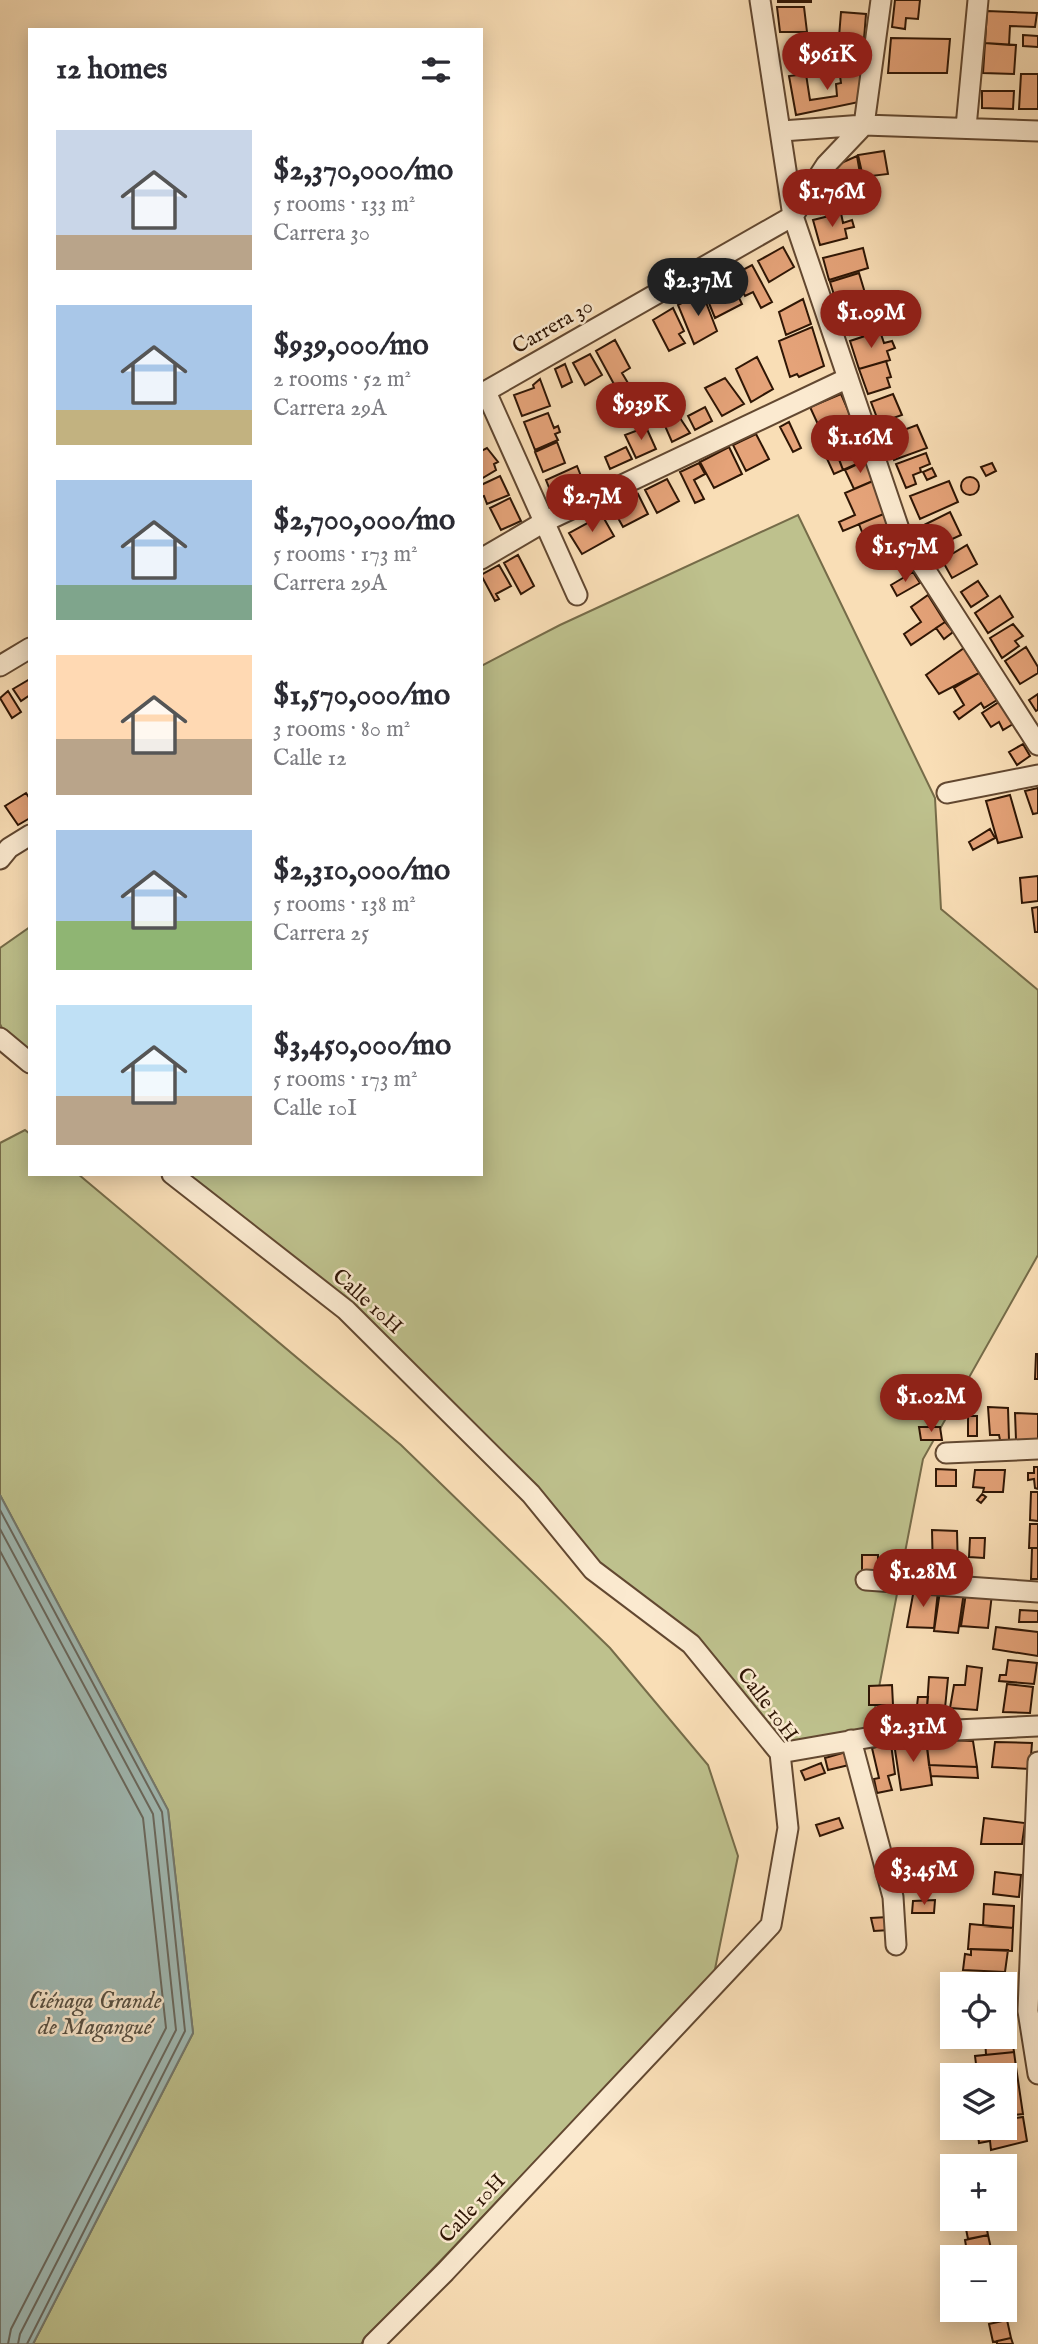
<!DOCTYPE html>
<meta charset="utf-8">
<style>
body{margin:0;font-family:"IM FELL English",serif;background:#f2f2f3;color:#2b2b33;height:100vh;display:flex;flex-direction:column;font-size:26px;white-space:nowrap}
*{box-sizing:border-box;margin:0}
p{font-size:23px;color:#7c7c81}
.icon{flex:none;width:38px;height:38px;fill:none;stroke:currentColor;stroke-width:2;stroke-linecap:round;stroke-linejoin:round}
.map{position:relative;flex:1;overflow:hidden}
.details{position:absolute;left:28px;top:28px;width:455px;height:1148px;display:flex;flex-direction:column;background:#fff;border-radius:0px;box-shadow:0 4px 18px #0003}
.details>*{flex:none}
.tools{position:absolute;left:940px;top:1972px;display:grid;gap:14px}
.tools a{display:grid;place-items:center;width:77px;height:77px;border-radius:0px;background:#fff;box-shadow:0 4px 18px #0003;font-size:35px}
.price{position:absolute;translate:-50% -60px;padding:0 16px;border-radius:24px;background:#8f2418;color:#fff;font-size:23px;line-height:46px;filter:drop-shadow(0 2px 4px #0008)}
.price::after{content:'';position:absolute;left:50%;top:42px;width:21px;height:16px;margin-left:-10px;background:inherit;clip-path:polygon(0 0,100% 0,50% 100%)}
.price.selected{background:#222;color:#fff}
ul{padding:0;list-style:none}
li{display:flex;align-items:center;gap:21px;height:175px;padding:0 28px}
li span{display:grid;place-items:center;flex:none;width:196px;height:140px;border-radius:0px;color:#555}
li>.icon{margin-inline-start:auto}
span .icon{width:84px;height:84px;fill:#fffc;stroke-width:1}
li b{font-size:30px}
h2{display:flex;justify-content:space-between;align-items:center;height:84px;padding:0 28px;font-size:30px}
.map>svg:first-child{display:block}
.green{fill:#bec18d;stroke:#766c49;stroke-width:2}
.water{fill:#a0bbb6;stroke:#73796f;stroke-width:2}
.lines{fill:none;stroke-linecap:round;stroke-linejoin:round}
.shore{stroke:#68685e;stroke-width:2}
.building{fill:#e5a379;stroke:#2f1605;stroke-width:2}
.minor-casing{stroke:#624831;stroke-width:23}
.minor{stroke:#fbead0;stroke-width:19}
.labels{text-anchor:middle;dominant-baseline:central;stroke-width:5;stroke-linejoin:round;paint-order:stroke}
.street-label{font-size:21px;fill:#2f1605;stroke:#fbead0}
.water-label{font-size:23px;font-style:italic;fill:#575043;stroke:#fbead0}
</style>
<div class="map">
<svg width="1038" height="2344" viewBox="0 0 1038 2344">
<rect width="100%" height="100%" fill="#f9deb6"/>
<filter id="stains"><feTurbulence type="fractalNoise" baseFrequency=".00286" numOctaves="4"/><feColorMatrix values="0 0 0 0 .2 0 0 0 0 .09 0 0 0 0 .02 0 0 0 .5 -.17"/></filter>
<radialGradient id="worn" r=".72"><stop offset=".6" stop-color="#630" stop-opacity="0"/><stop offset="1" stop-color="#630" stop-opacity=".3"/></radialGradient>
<path class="green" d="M798,515L935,798L941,909L1038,990V1255L923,1459L870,1734L782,1748L694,1641L597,1566L536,1491L182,1174H481V666L560,625Z
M30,927V1056L7,1038L0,1024V948Z
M25,1130L30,1134V1174H78L401,1445L610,1648L708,1765L738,1856L714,1974L361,2344H33L193,2033L168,1810L0,1495V1143Z"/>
<path class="water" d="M0,1495L168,1810L193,2033L33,2344H0Z"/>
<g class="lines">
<path class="shore" d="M0,1510L162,1812L185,2031L27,2344
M0,1529L153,1814L176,2030L20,2334L18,2344
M0,1551L143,1818L166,2028L11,2329L8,2344"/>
</g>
<path class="building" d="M778,0H811V2H778Z
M895,0H920L918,19L906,18L905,29L892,27Z
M777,7H804L807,32H780Z
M987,11L1037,13L1035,27L1010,26L1009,45L985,43Z
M841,12L866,14L864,39L839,37Z
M1023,35L1038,36V47L1023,46Z
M891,38L950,39L947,73H888Z
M824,41H864L861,65L830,66V54H824Z
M985,43L1016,45L1014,74L983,73Z
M861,67L859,102L796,115L789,76L806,74L810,100L837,96L836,84L841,83L840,76L835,77V70Z
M1021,74H1038V109H1019Z
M982,91H1014L1013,109L982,108Z
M884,151L888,174L863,177L858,155Z
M857,156L862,185L842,189L832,167Z
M826,175L832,191L828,192L832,212L821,214L817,194Z
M841,213L843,223L852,220L854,227L845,229L847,238L820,245L813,220Z
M783,247L794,267L769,282L758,261Z
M863,248L868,268L829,280L823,258Z
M752,265L772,302L761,308L753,292L745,296L733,275Z
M859,273L868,303L839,311L830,282Z
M729,277L742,304L715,318L704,291Z
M702,292L717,331L694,344L678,305Z
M803,299L811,324L786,335L779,312Z
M864,304L872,328L850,335L842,310Z
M673,308L684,331L679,334L685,343L669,351L653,320Z
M812,327L824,366L799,377L797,374L790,377L779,341Z
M880,331L884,343L892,341L895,348L887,351L890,360L859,369L850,341Z
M615,340L630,368L622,373L628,383L615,386L596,351Z
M590,354L602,375L585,385L573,363Z
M757,357L773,389L751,402L736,369Z
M886,361L891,377L887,378L890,387L868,394L859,369Z
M565,364L572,382L562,387L555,369Z
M725,378L744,404L722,416L705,388Z
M540,379L550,406L522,416L514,395L534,388L533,385Z
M841,394L851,417L821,431L810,407Z
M893,394L902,415L879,423L871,402Z
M705,407L712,421L695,430L688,416Z
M548,413L554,428L558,426L560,432L555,434L558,440L535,450L524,422Z
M680,418L690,433L672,442L665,426Z
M852,420L868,459L843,470L828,431Z
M789,422L801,448L793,452L780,427Z
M917,425L927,448L894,460L885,437Z
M646,427L656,449L636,458L625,435Z
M828,431L832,441L823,445L820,435Z
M756,434L769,459L746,471L733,445Z
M557,442L565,463L543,472L535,452Z
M834,445L843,470L834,474L823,450Z
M626,447L632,459L610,469L605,457Z
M729,447L742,474L714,488L700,462Z
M487,448L498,462L494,464L496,470L481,479V451Z
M926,453L930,464L920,468L921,472L913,475L916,484L906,488L896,464Z
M866,460L875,480L854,489L845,470Z
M699,463L705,474L694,480L704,499L695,503L680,472Z
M992,463L996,471L986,476L981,467Z
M577,466L585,486L554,500L546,480Z
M932,468L936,476L927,480L923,472Z
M500,476L509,495L487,504L484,496L481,497V485Z
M961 486a9 9 0 1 1 18 0a9 9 0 1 1-18 0Z
M667,479L679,501L657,513L645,490Z
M873,481L886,513L843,531L839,522L855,515L845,493Z
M949,481L958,502L920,519L910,496Z
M638,494L648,514L623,527L613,509Z
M510,498L521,521L501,530L490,508Z
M950,512L961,535L935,547L924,525Z
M886,513L895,533L867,545L859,524Z
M602,515L614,536L582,554L569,533Z
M900,541L907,558L885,567L878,550Z
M967,545L977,564L952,578L942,560Z
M518,555L534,586L521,594L504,563Z
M499,565L511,586L496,594L499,599L495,601L481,575Z
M913,572L920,583L897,596L891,585Z
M978,581L988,596L971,607L961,592Z
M928,595L945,622L911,645L904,634L921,622L911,607Z
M1000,596L1013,617L988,633L975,613Z
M945,622L953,632L944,639L936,628Z
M1013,624L1023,636L1015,641L1019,646L1002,658L990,638Z
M1026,647L1038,667V673L1020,684L1005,661Z
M964,648L979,673L939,694L926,675Z
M979,673L997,700L984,708L981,703L959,719L954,712L964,705L954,688Z
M30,679V695L21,701L13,689Z
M8,691L21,712L12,718L0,698Z
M1038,694V710L1036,711L1029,700Z
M999,702L1013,724L1003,730L999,722L991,727L982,713Z
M1023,744L1030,756L1017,765L1009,752Z
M1038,788V813L1033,814L1025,791Z
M26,793L30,799V818L18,825L5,806Z
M1010,795L1022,837L998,843L986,801Z
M990,829L995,838L973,850L969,842Z
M1038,876V901L1022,903L1020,878Z
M1038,907V932H1035L1032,908Z
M1036,1354H1038V1379H1035Z
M988,1407L1008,1408L1009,1440H1000L999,1435H990Z
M1015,1413L1038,1414V1440H1016Z
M968,1416H977V1436H968Z
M919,1427H940L942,1440H921Z
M1034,1467H1038V1489L1035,1488L1034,1479L1028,1480V1473H1034Z
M936,1469L956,1470V1486H936Z
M975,1470H1005L1003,1492H983L984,1488L973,1487Z
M1031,1492H1038V1521L1030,1520Z
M982,1494L986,1497L981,1503L977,1500Z
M1030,1524H1038V1548H1029Z
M932,1530L957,1531L958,1572L946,1571V1576H933Z
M970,1538H985L984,1558L969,1557Z
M1032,1548H1038V1579H1031Z
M862,1555H878V1577L862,1576Z
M914,1589L938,1591L934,1628L907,1627Z
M940,1591L964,1592L958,1633L934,1631Z
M966,1593L992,1594L988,1628L961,1626Z
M1020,1610L1038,1611V1622H1019Z
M996,1627L1038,1632V1656L993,1649Z
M1008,1660L1037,1663L1034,1684L999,1681L1000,1675H1006Z
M967,1666L982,1668L977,1710L950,1708L954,1685H965Z
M929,1677L948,1678L945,1708L927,1707Z
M1007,1684L1033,1687L1030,1713L1003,1712Z
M892,1685L893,1705H869V1686Z
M918,1697H928L927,1707L917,1706Z
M926,1739L973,1741L977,1767L929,1765Z
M926,1739L932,1785L901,1790L894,1743Z
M995,1742L1032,1743L1030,1769L992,1767Z
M891,1744L895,1774L888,1776L892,1790L877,1793L874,1779L879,1778L872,1748Z
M846,1752L849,1765L828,1770L825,1758Z
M821,1763L825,1773L805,1780L801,1771Z
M929,1765L977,1767L978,1778L931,1776Z
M839,1818L843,1828L820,1836L816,1825Z
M984,1818L1025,1823L1022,1844H981Z
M995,1872L1021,1875L1019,1897L993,1894Z
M935,1900L934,1913H912L913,1901Z
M984,1904L1014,1906L1013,1928L983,1926Z
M888,1917L890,1930L874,1931L871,1918Z
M970,1924L1013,1928L1012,1951L968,1949Z
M971,1949L1008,1950L1005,1972L963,1970L965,1954L971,1955Z
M989,1975L1008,1976V1988L1004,1984H989Z
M1006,2023L1007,2030H1011L1014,2052L986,2055L985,2037H1004Z
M1014,2052L1016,2067L977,2072L975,2056Z
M1016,2067L1023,2114L1004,2116V2076H984V2071Z
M1023,2117L1027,2141L991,2150L990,2141L979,2143L977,2128H1004V2120Z
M964,2219H985L988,2235L968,2239Z
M988,2235L993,2258H968L965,2240Z
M1007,2320L1011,2338L993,2342L989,2324Z
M1011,2338L1013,2344H997V2341Z"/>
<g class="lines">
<defs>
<path id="minor" d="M760,0L793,216L899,529L1038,745
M966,127L978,0
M782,131L864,125L1038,131
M486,392L577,595
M481,394L793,216L826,165L864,125L881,0
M481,559L544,522L848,378
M0,666L30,648
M947,793L1038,775
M0,859L9,848L30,835
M0,1038L30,1063
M172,1174L346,1310L531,1494L593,1570L691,1644L780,1753L788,1828L771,1925L445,2272L373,2344
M946,1453L1038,1449
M866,1580L1038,1592
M851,1740L893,1897L896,1945
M780,1753L895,1733L1038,1726
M1038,1762L1028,2011L1038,2074"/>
</defs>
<use href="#minor" class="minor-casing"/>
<use href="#minor" class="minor"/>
</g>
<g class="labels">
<g class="street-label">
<text transform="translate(553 327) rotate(-30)">Carrera 30</text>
<text transform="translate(367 1302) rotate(42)">Calle 10H</text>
<text transform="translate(767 1705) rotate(53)">Calle 10H</text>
<text transform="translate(473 2209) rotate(-47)">Calle 10H</text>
</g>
<g class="water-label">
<text x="95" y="2001">Ciénaga Grande<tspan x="95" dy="26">de Magangué</tspan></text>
</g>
</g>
<rect width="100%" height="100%" filter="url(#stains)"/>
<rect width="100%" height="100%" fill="url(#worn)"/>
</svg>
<div class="tools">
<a><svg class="icon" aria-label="locate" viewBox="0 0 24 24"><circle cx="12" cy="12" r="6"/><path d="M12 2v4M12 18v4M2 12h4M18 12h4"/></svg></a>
<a><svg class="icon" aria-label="layers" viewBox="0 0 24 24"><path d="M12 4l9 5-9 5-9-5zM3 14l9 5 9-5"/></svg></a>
<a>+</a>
<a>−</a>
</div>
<b class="price" style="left:827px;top:92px">$961K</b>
<b class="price" style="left:832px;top:229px">$1.76M</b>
<b class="price selected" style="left:698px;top:318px">$2.37M</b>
<b class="price" style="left:871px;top:350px">$1.09M</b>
<b class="price" style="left:641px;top:442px">$939K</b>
<b class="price" style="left:860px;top:475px">$1.16M</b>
<b class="price" style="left:592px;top:534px">$2.7M</b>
<b class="price" style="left:905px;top:584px">$1.57M</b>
<b class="price" style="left:931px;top:1434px">$1.02M</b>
<b class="price" style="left:923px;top:1609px">$1.28M</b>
<b class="price" style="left:913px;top:1764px">$2.31M</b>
<b class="price" style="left:924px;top:1907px">$3.45M</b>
<section class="details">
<h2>12 homes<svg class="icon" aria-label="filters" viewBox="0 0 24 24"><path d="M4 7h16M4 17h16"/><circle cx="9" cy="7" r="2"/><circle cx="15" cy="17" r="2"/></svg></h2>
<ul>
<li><span style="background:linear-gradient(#c9d6e8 75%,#b9a48a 0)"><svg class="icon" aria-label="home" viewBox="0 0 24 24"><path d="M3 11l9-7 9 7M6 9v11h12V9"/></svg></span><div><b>$2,370,000/mo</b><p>5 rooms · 133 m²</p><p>Carrera 30</p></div></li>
<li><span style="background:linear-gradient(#a9c7e8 75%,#c2b280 0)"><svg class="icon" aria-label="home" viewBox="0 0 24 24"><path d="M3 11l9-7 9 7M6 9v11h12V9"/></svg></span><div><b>$939,000/mo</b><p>2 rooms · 52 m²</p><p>Carrera 29A</p></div></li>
<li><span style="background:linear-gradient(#a9c7e8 75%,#7fa58c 0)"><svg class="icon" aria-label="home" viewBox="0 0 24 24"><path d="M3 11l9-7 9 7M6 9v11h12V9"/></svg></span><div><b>$2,700,000/mo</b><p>5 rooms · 173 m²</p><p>Carrera 29A</p></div></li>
<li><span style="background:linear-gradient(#ffd9b3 60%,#b9a48a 0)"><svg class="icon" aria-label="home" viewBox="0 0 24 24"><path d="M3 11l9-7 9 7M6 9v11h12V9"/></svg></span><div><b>$1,570,000/mo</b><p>3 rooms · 80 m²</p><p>Calle 12</p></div></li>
<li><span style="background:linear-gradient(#a9c7e8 65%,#8fb573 0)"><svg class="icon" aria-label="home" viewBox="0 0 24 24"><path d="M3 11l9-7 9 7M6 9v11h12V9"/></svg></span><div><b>$2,310,000/mo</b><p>5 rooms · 138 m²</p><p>Carrera 25</p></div></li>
<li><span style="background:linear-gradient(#bfe0f5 65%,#b9a48a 0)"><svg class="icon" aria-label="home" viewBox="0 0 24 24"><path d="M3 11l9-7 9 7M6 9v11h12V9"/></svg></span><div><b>$3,450,000/mo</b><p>5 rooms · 173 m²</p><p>Calle 10I</p></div></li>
</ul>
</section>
</div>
